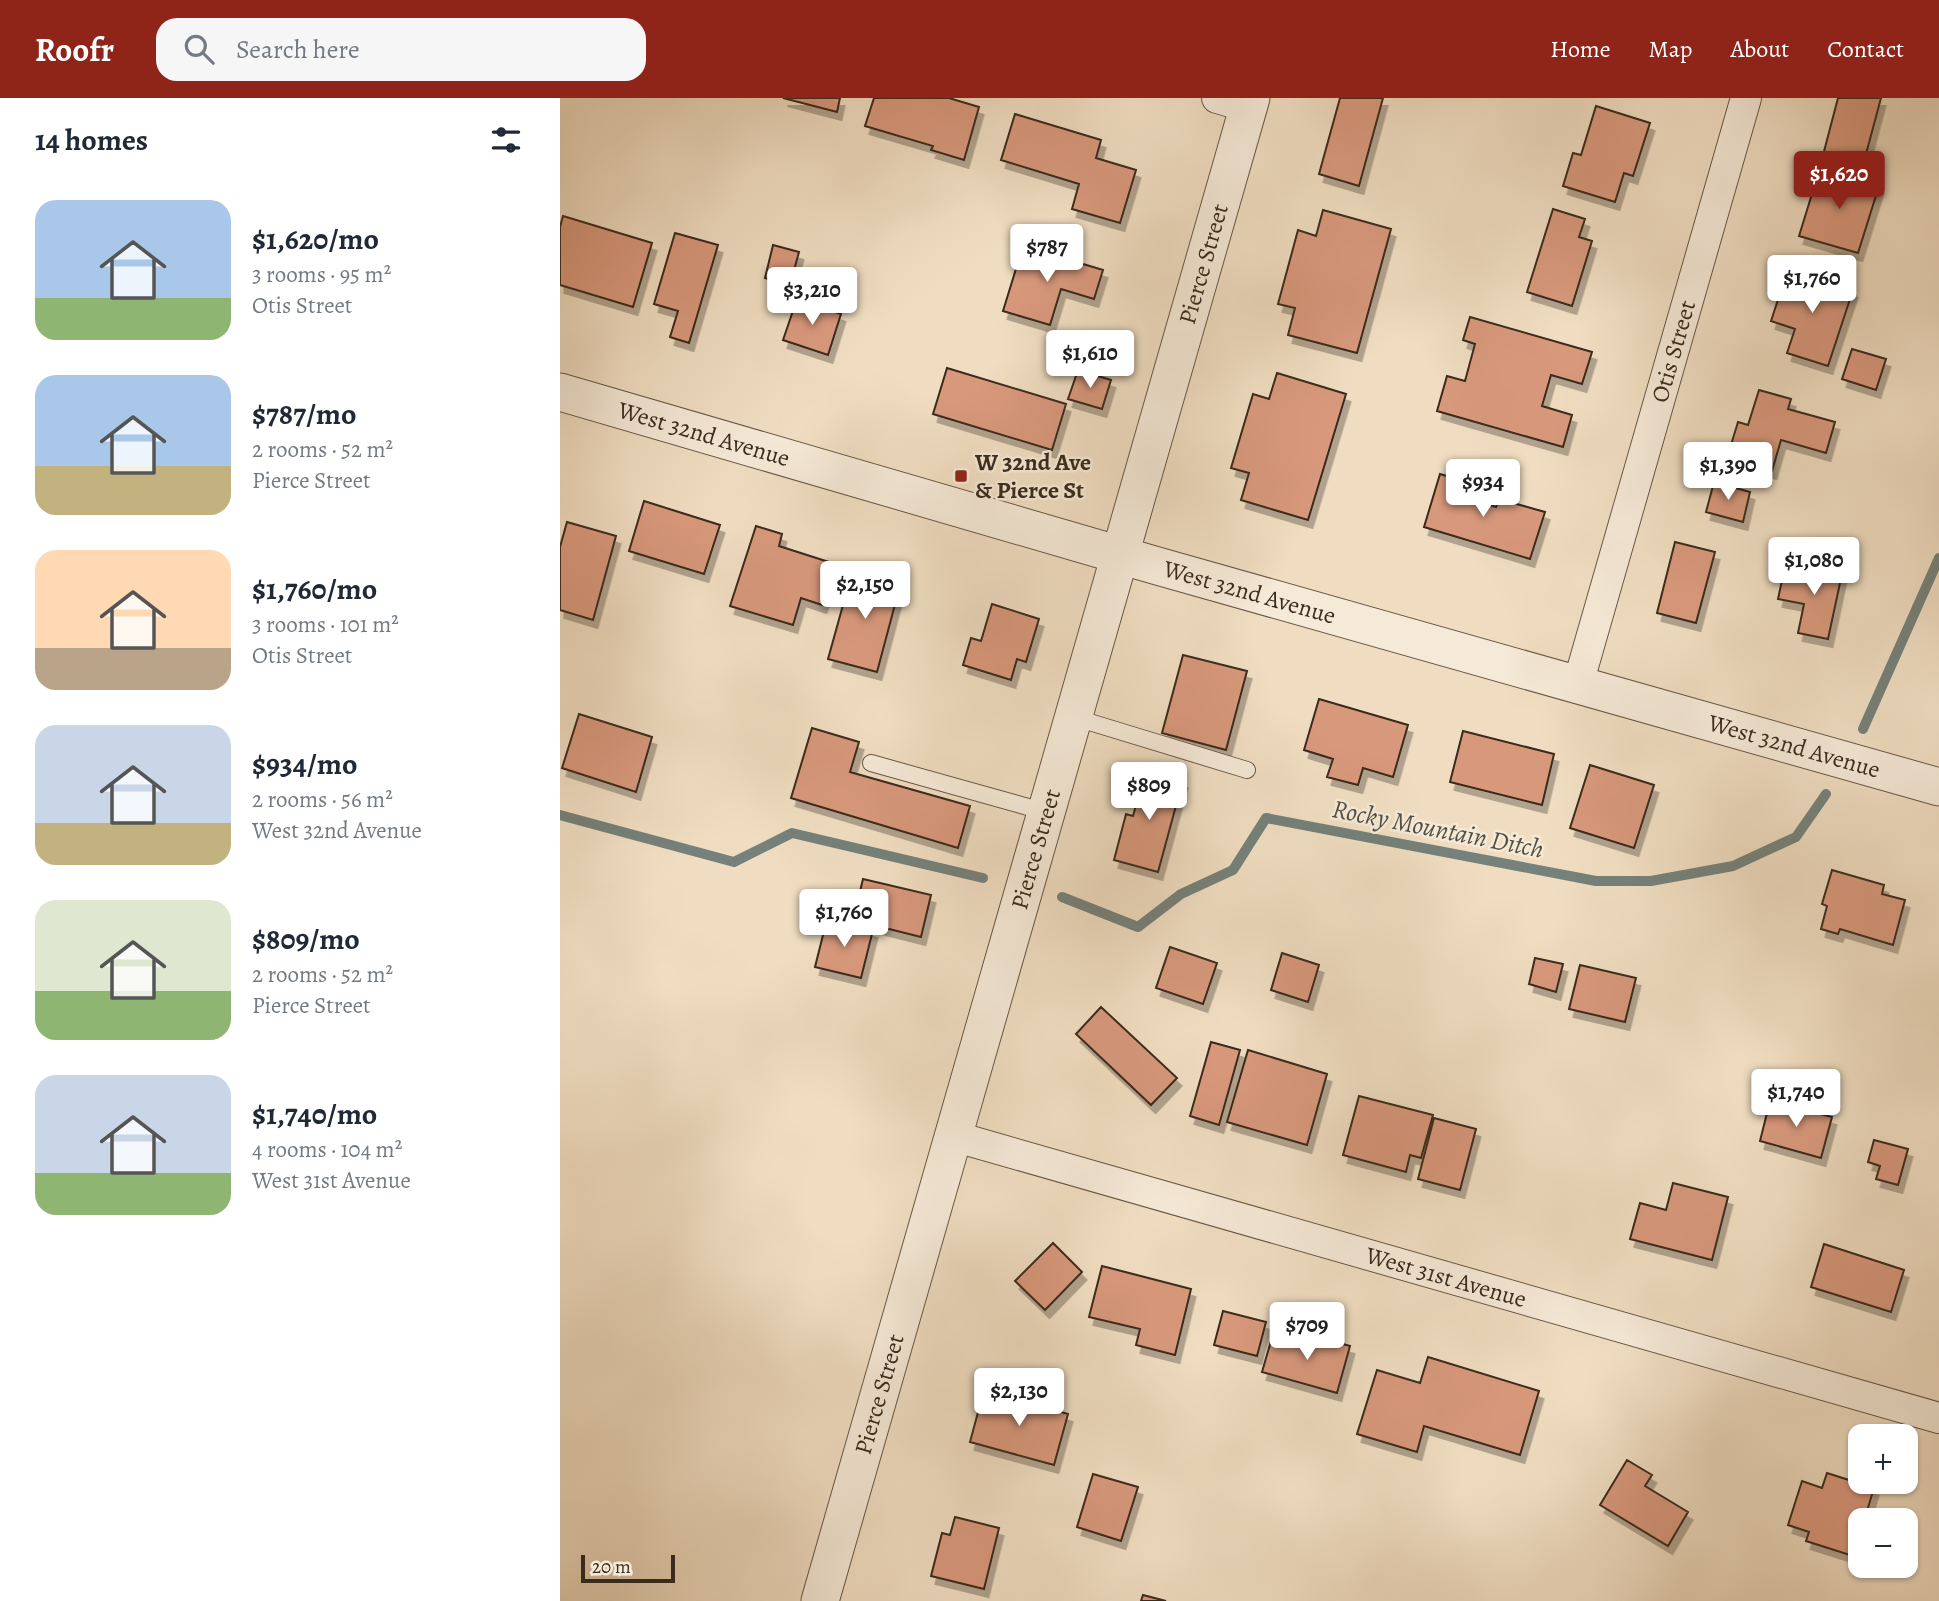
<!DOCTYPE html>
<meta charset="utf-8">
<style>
body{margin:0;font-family:Alegreya,serif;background:#f6f6f7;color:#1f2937;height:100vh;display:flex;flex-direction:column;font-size:26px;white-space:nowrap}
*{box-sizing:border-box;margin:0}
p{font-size:23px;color:#747a83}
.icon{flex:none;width:38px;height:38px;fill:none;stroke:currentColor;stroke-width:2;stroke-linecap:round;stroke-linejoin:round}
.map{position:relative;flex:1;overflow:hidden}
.panel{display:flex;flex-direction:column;background:#fff;width:560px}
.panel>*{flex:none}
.controls{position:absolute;left:1288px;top:1326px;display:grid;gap:14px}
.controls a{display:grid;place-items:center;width:70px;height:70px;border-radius:14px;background:#fff;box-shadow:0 2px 5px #0004;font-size:35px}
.scale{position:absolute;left:21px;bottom:18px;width:94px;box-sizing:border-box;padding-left:7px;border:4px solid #3a2b1c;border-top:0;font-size:19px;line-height:24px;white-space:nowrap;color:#3a2b1c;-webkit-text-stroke:5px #f5e9d7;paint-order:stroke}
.price{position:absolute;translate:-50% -60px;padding:0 16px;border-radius:7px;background:#fff;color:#222;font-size:23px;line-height:46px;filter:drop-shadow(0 2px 4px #0008)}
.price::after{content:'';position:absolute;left:50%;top:42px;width:21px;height:16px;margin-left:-10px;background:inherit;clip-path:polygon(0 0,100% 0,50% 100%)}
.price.on{background:#8f2418;color:#fff}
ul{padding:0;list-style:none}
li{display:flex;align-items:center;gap:21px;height:175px;padding:0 35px}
li span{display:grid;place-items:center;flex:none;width:196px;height:140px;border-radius:21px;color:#555}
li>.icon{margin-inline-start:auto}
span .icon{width:84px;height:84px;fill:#fffc;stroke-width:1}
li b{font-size:30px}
h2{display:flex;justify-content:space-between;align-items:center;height:84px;padding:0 35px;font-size:30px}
header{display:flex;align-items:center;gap:42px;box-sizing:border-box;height:98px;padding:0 35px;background:#8f2418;color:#fff}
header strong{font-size:33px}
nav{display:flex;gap:38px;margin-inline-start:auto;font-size:24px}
.search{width:490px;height:63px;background:#f6f6f7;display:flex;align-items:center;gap:18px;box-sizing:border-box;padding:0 24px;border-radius:21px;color:#747a83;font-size:26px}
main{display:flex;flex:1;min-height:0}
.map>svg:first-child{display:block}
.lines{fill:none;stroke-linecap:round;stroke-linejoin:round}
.stream{stroke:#75817a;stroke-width:10}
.building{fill:#d8987b;stroke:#3a2b1c;stroke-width:2;filter:url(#shadow)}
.service-casing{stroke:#685845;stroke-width:18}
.minor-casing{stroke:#685845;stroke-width:32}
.tertiary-casing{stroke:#685845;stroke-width:39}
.service{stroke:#f5e9d7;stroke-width:16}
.minor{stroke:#f5e9d7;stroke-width:30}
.tertiary{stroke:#f5e9d7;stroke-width:37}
.poi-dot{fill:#8f2418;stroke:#f5e9d7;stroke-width:2.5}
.labels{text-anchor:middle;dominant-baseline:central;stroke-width:5;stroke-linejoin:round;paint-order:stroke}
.street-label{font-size:24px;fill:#3a2b1c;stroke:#f5e9d7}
.poi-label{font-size:24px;font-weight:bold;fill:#3a2b1c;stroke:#f5e9d7;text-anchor:start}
.water-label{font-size:26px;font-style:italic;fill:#524f43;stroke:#f5e9d7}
</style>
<header>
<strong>Roofr</strong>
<div class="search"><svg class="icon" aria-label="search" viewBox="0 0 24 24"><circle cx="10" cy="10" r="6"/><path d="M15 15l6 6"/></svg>Search here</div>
<nav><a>Home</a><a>Map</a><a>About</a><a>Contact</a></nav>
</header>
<main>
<section class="panel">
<h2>14 homes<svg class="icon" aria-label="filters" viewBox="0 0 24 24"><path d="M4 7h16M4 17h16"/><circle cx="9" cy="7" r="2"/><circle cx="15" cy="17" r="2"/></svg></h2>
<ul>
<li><span style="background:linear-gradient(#a9c7e8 70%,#8fb573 0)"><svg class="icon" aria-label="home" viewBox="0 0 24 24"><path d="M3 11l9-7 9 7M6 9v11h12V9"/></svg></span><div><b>$1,620/mo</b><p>3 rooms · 95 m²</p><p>Otis Street</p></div></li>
<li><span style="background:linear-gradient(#a9c7e8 65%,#c2b280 0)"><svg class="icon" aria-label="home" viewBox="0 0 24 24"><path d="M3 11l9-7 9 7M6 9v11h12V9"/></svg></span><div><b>$787/mo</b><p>2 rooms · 52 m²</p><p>Pierce Street</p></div></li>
<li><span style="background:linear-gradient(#ffd9b3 70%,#b9a48a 0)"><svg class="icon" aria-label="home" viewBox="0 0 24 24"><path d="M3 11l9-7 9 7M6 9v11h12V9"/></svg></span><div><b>$1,760/mo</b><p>3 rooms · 101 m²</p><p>Otis Street</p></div></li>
<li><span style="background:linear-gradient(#c9d6e8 70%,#c2b280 0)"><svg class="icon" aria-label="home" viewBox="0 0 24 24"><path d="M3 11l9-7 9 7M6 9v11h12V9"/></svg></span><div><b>$934/mo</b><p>2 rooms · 56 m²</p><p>West 32nd Avenue</p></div></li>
<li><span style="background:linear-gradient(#dfe7d0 65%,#8fb573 0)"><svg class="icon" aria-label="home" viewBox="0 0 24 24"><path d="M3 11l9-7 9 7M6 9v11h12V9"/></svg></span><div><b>$809/mo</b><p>2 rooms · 52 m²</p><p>Pierce Street</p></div></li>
<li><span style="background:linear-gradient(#c9d6e8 70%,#8fb573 0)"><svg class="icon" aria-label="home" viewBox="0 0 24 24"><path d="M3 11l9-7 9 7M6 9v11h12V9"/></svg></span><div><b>$1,740/mo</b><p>4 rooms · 104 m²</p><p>West 31st Avenue</p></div></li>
</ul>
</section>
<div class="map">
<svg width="1379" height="1503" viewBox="0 0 1379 1503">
<defs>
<filter id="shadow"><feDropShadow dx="4.5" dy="8" stdDeviation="0" flood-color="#0004"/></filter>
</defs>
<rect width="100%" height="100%" fill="#f0ddc1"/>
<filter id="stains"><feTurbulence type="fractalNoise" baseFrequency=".00286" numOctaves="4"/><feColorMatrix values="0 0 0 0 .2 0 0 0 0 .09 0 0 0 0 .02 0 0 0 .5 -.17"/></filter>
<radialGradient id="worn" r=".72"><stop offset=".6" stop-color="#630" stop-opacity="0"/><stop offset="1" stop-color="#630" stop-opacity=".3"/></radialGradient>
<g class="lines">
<path class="stream" d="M1303,631L1379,460
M0,717L174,764L232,735L423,780
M502,799L578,829L621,796L673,772L706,720L1036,783H1091L1173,768L1236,739L1266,696"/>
</g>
<path class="building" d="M223,0H280L277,14Z
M314,0H389L419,9L404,62L371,52L373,48L305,28Z
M780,0H823L799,88L759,76Z
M1278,0H1321L1302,71L1262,61Z
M1036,8L1090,25L1073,78L1064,75L1055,104L1003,88L1013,55L1021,57Z
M455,16L541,42L536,60L576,72L560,125L512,111L519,86L441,62Z
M1260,70L1319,88L1298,155L1239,138Z
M993,111L1025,121L1019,139L1032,143L1012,208L967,194Z
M763,112L831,131L797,255L728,237L735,210L718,206L738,132L756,138Z
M3,118L92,145L73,209L0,187V129Z
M115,135L158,147L129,245L110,239L118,213L94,206Z
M213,147L239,154L230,187L205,180Z
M463,148L543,172L534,201L501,191L490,227L443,213Z
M1228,171L1293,192L1268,268L1227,255L1235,231L1211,223Z
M237,201L281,216L268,257L223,242Z
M910,219L1032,254L1022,286L991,277L982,308L1012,317L1003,349L877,313L887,278L905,283L915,246L903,242Z
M1292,251L1326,261L1316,292L1282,281Z
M387,270L506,306L492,352L373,316Z
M518,272L551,282L542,311L508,301Z
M717,275L786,296L748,422L681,402L689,375L671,370L693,296L709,301Z
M1199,292L1231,301L1228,311L1275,324L1266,355L1221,342L1212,373L1167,360L1178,324L1188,327Z
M880,376L910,385L906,399L936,409L939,401L985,414L970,461L864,429Z
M1154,384L1190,394L1183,424L1146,414Z
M84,403L160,427L144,476L69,453Z
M7,424L56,438L33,522L0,512V449Z
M196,428L222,436L219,448L275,466L262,507L241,500L233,527L170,508Z
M1115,444L1155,454L1136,525L1097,515Z
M1252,464L1283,471L1268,541L1238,535L1244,506L1218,501L1224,473L1249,479Z
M293,471L341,484L317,574L268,561Z
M432,506L479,521L466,564L457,561L451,582L403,567L411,540L421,543Z
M623,557L687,573L666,652L602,635Z
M759,601L848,627L833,679L803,670L798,687L767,679L773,661L744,652Z
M19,616L92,639L76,694L2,670Z
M252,630L299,644L290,674L410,708L398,750L231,700Z
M903,633L994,656L982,707L890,684Z
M1030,667L1094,687L1074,750L1010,730Z
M586,672L623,682L598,774L554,762L566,716L573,718Z
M1272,772L1324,787L1322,796L1345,802L1333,847L1280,831L1278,836L1261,831L1267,808L1262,806Z
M303,781L371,797L361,839L293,822Z
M267,821L313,832L301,880L255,869Z
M610,849L657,865L643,906L596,890Z
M722,855L759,867L748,904L711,892Z
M975,860L1003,866L996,894L969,886Z
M1020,867L1076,880L1065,924L1009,911Z
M541,909L617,980L591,1007L516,936Z
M651,944L680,952L659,1027L630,1018Z
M688,952L767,976L747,1047L667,1024Z
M799,998L873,1017L861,1060L850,1057L846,1074L783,1057Z
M1210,1003L1272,1019L1261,1060L1200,1043Z
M874,1020L916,1031L900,1092L858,1081Z
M1314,1042L1348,1051L1338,1087L1316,1081L1320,1068L1308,1064Z
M1113,1085L1168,1099L1152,1162L1070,1141L1080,1105L1106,1112Z
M493,1145L522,1174L485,1212L455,1183Z
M1264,1146L1344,1172L1331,1214L1251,1189Z
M542,1168L631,1191L615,1257L576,1247L580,1231L529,1219Z
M663,1213L706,1224L697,1258L654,1247Z
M713,1236L763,1249L765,1241L790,1248L777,1295L702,1274Z
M868,1259L979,1293L960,1357L864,1328L857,1354L797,1336L817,1272L860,1285Z
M424,1292L508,1316L494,1367L410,1344Z
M1067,1362L1092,1377L1085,1388L1128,1414L1108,1448L1040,1407Z
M1267,1375L1314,1390L1304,1423H1300V1434L1293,1458L1246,1443L1249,1434L1228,1427L1242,1383L1262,1390Z
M533,1376L578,1389L561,1443L517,1429Z
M395,1419L439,1430L424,1491L371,1478L382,1435L390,1437Z
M583,1497L606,1503H581Z"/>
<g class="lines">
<defs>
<path id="service" d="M513,619L687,672
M311,665L486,714"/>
<g id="minor">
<path d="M657,0L688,9"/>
<path id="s1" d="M1018,586L1186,0"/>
<path id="s2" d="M393,1038L1379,1320"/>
</g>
<g id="tertiary">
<path id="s3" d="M0,294L594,467L1379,689"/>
<path id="s4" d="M260,1503L691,0"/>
</g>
</defs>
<use href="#service" class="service-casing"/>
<use href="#minor" class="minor-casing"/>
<use href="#tertiary" class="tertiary-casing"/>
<use href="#service" class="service"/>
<use href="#minor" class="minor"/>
<use href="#tertiary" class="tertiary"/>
</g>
<rect class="poi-dot" x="394" y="371" width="14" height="14" rx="3.5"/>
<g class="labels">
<g class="street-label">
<text stroke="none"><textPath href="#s4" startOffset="1391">Pierce Street</textPath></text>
<text stroke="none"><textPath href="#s1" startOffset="346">Otis Street</textPath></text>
<text stroke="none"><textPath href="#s3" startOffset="150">West 32nd Avenue</textPath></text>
<text stroke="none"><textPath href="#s3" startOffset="718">West 32nd Avenue</textPath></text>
<text stroke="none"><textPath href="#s3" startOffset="1284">West 32nd Avenue</textPath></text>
<text stroke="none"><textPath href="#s4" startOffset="782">Pierce Street</textPath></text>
<text stroke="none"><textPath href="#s2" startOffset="513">West 31st Avenue</textPath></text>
<text stroke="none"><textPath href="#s4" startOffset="215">Pierce Street</textPath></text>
</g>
<g class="poi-label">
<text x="415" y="364">W 32nd Ave<tspan x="415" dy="28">&amp; Pierce St</tspan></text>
</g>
<g class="water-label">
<text transform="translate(878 731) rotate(11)">Rocky Mountain Ditch</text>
</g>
</g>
<rect width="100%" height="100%" filter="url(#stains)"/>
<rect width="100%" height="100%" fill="url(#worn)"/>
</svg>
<div class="controls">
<a>+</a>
<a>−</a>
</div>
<div class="scale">20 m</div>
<b class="price on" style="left:1279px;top:113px">$1,620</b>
<b class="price" style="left:487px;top:186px">$787</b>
<b class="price" style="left:1252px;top:217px">$1,760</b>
<b class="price" style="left:252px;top:229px">$3,210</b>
<b class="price" style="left:530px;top:292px">$1,610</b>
<b class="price" style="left:1168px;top:404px">$1,390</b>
<b class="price" style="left:923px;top:421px">$934</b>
<b class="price" style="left:1254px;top:499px">$1,080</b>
<b class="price" style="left:305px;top:523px">$2,150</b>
<b class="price" style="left:589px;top:724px">$809</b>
<b class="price" style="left:284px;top:851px">$1,760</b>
<b class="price" style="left:1236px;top:1031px">$1,740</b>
<b class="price" style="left:747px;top:1264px">$709</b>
<b class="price" style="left:459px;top:1330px">$2,130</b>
</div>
</main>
